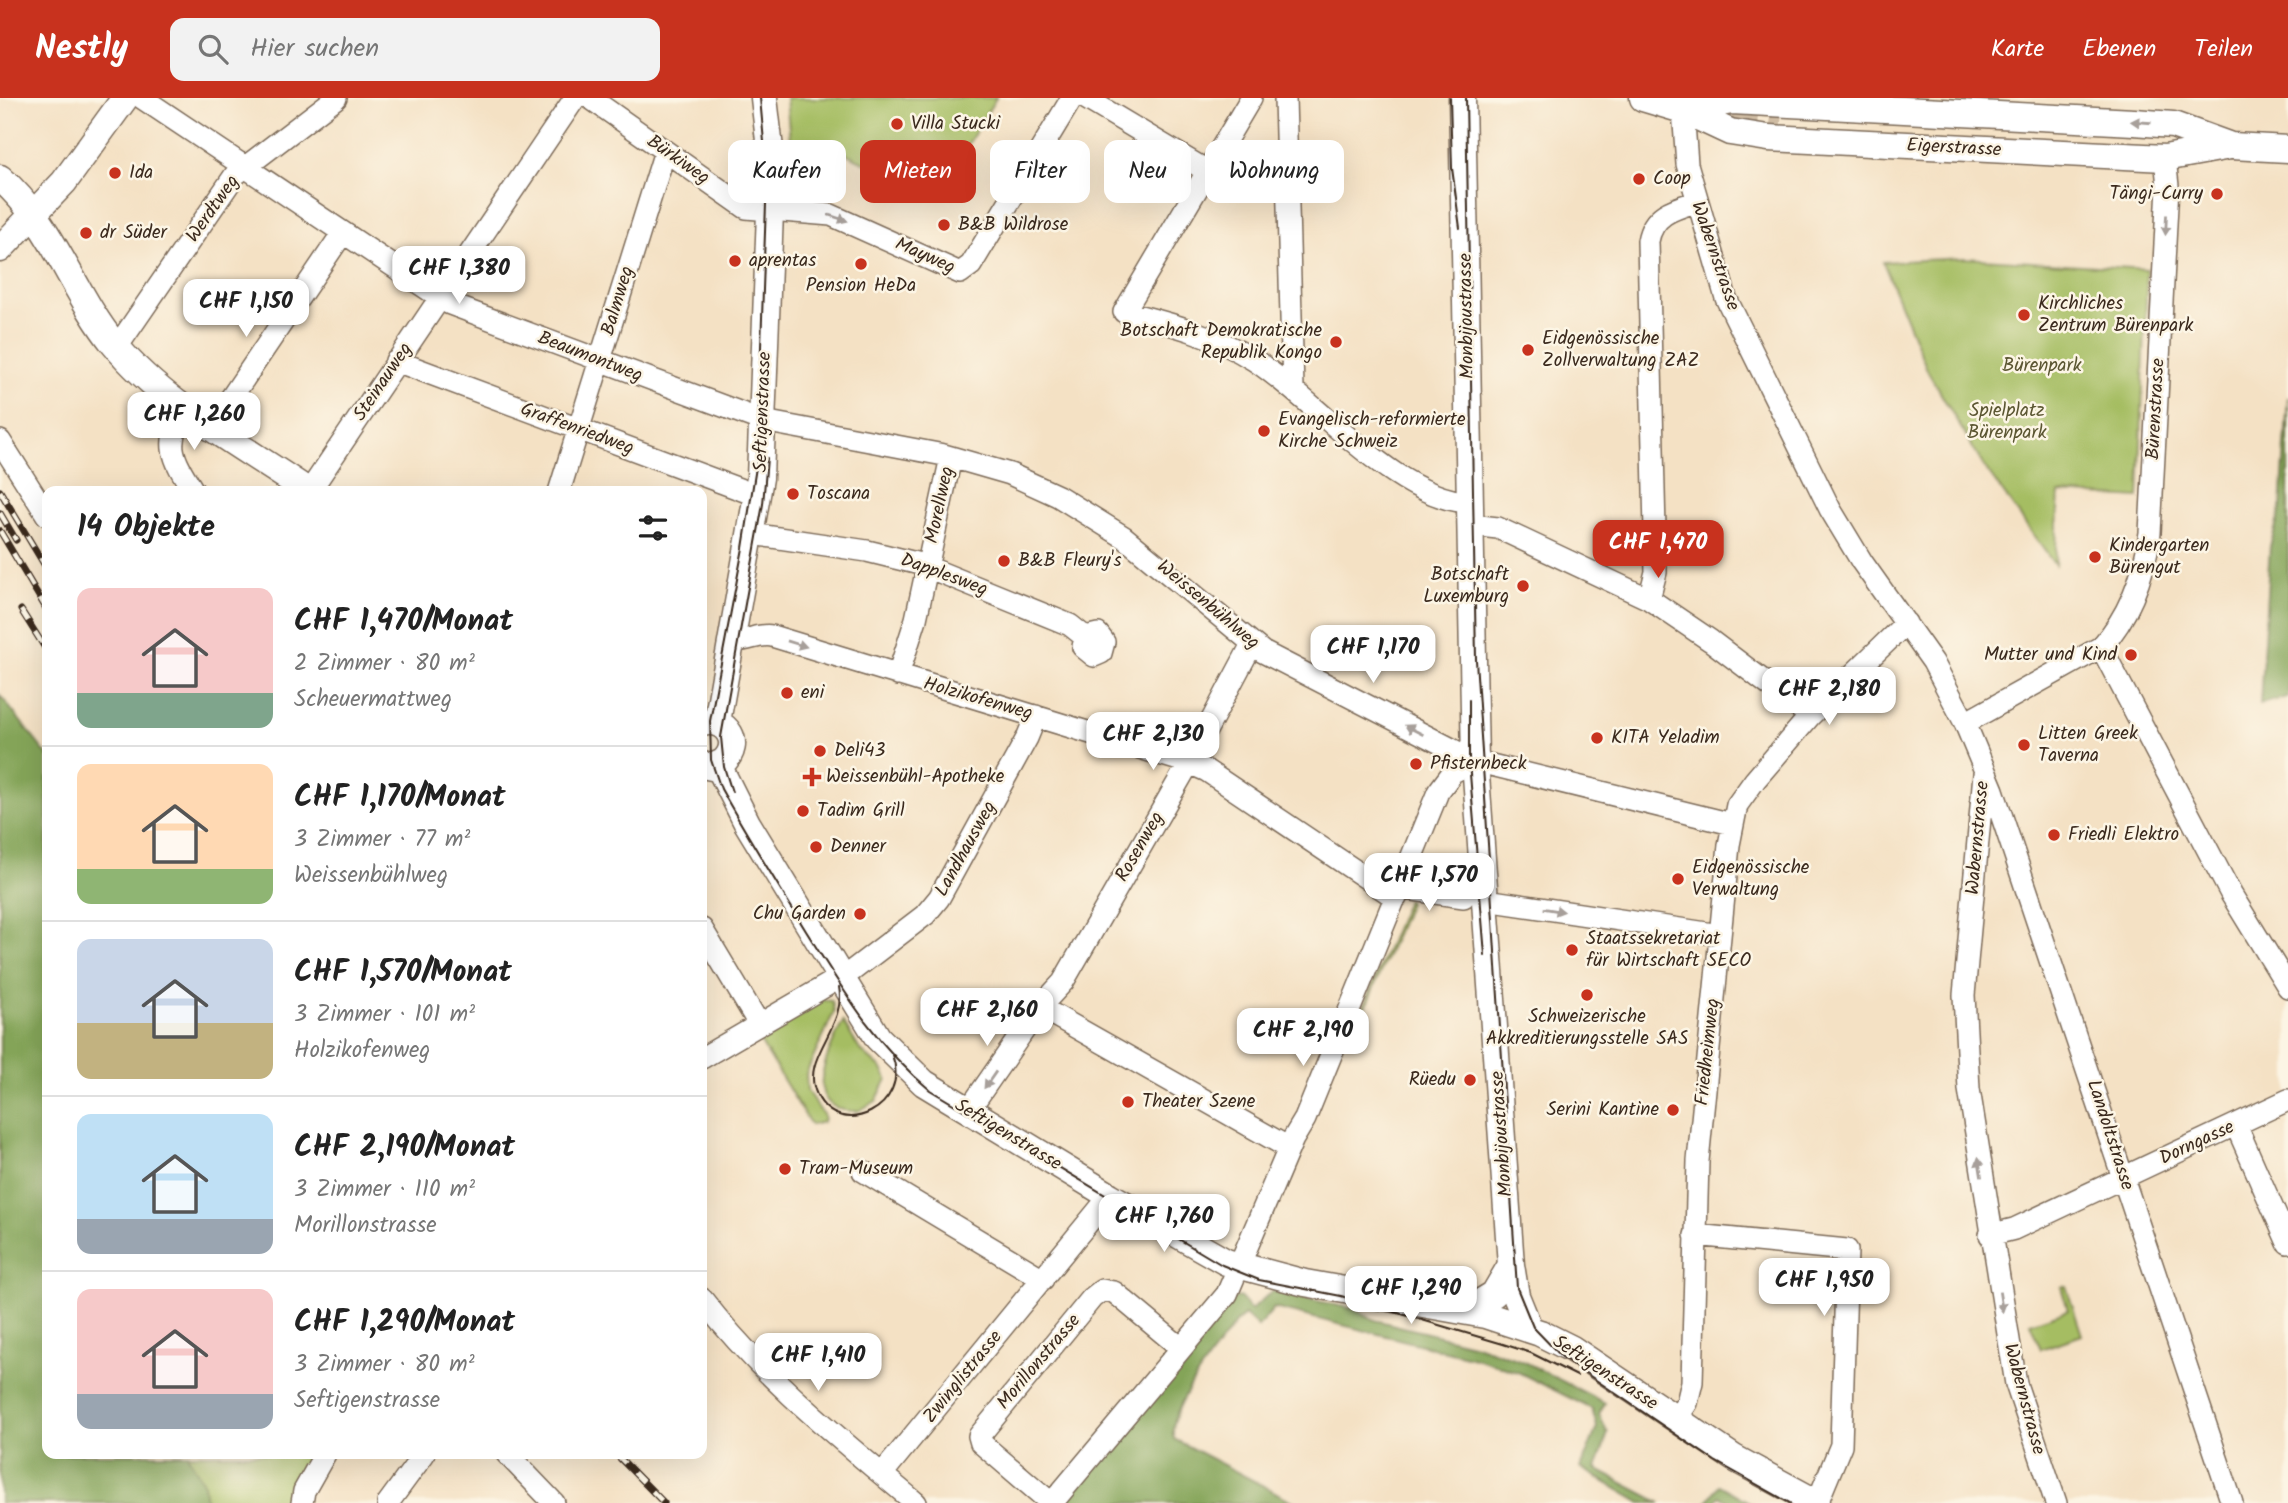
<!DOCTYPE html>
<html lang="de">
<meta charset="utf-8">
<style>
body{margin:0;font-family:Kalam,sans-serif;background:#f2f2f2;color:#222;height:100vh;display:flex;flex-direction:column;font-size:26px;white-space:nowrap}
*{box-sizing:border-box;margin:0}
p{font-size:23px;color:#767676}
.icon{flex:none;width:38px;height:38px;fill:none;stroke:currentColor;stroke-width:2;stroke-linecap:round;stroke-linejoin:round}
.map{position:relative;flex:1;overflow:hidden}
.drawer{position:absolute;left:42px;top:388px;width:665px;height:973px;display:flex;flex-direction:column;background:#fff;border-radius:14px;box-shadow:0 7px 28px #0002}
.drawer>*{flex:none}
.top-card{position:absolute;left:728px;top:42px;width:665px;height:63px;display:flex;gap:14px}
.price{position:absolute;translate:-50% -60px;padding:0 16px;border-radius:14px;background:#fff;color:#222;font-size:23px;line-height:46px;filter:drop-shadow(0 2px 4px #0008)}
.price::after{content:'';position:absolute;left:50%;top:42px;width:21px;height:16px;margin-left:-10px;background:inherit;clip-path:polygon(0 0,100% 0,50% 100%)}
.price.active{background:#c8321e;color:#fff}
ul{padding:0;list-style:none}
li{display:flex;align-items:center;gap:21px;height:175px;padding:0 35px}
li+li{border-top:2px solid #e0e0e0}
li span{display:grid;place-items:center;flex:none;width:196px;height:140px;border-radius:14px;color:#555}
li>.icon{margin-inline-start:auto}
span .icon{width:84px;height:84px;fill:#fffc;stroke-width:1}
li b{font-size:30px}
h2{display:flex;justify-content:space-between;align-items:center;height:84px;padding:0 35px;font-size:30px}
.pill{padding:0 24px;border-radius:14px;background:#fff;box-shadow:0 7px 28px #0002;font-size:24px;line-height:63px}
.pill.active{background:#c8321e;color:#fff}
header{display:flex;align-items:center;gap:42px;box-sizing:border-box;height:98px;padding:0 35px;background:#c8321e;color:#fff}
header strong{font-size:33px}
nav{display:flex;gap:38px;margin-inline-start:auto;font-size:24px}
.search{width:490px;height:63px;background:#f2f2f2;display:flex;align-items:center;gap:18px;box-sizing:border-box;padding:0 24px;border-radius:14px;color:#767676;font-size:26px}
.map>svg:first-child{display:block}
.green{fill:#a5bd62;stroke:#707440;stroke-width:2}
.forest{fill:#84a458;stroke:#60673b;stroke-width:2}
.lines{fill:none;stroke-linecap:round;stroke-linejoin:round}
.major-tunnel{stroke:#cfbca3;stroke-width:26;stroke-dasharray:26 13;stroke-linecap:butt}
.minor-casing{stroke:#7c6a58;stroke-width:24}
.major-casing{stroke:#7c6a58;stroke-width:29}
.minor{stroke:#fff;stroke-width:21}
.major{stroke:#fff;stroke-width:26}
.tram{stroke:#3b2a1e;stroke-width:2}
.rail-casing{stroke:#3b2a1e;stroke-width:7}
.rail{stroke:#fcf5e5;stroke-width:4.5;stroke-dasharray:13;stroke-linecap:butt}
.oneway{fill:#a79f9a}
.poi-dot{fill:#c8321e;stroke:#fcf5e5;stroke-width:2.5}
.labels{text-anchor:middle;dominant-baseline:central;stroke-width:5;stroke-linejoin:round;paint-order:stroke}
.poi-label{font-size:19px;fill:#3b2a1e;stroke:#fcf5e5;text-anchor:start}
.street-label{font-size:19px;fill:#3b2a1e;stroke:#fcf5e5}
.park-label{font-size:19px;fill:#5b5632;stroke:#fcf5e5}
</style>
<header>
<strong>Nestly</strong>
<div class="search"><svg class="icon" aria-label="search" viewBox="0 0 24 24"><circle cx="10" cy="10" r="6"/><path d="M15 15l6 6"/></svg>Hier suchen</div>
<nav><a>Karte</a><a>Ebenen</a><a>Teilen</a></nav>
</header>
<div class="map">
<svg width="2288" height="1405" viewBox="0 0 2288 1405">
<rect width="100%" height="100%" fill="#fcf5e5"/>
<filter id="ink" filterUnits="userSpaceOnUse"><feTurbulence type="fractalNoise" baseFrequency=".0143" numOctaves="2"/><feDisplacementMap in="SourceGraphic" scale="14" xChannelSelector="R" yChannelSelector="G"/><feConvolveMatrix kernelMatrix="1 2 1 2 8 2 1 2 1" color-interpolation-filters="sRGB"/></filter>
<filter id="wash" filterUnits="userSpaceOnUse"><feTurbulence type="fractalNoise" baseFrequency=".00686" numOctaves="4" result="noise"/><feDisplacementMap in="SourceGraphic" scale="28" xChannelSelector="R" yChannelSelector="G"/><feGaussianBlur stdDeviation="1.57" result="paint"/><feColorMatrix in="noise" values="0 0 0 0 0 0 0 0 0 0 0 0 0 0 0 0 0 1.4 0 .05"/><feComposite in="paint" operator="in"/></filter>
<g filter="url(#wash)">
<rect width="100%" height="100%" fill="#f4e1c4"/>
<path class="green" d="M786,0H996L936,99L837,51L791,52Z
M1964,160L2147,171L2139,400L2059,395L2055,467L1983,367L1928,274L1883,164Z
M1407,802L1409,805L1362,918L1359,919Z
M821,902L832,903L834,914L806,976L807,993L824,1018L823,1024L811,1027L758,940Z
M843,924L860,952L882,971L887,981L876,1003L858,1013C797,1014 828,953 843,924Z
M2066,1188L2082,1237L2041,1251L2030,1225L2068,1212L2061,1189Z
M187,1356H324L301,1405H206L203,1386Z"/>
<path class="forest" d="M2288,299V599L2260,606L2270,448L2281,411Z
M0,597L47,657V1356H187L204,1386L206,1405H0Z
M1272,1193L1354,1211L1375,1222L1476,1247L1525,1264L1605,1305L1599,1317L1608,1335L1596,1371L1661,1405H1641L1581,1370L1597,1329L1592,1311L1520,1275L1482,1262L1274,1210L1258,1229L1245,1217L1236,1224C1218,1249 1165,1312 1174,1341L1296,1405H1062L1233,1200L1240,1199L1251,1212Z
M1719,1387L1751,1405H1730L1719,1398L1714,1405H1706Z"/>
</g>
<g filter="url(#ink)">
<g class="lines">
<path class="major-tunnel" d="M1693,14L1781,24"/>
<defs>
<path id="minor" d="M142,0L450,206L763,323L944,357L1010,376L1058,398L1124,439L1263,554L1475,663L1732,726
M590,0L746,110L831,117L960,175L971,167L1072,0
M1085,0L1207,73
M1251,0L1124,214C1169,225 1214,237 1254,262C1315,301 1396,402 1469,404
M1285,0L1293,291
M1683,12L1687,66L1726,200L1830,411L1862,464L1933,564L1965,625L1993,692L2232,1405
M117,249L235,77L336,0
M396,263L758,398
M188,311C161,344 174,362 194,394
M212,328L342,136
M0,343L47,417
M309,394L575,0
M559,394L665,53
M1470,427L1498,430L1649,501L1711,543L1810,618
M752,436L867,453L920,466L1070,527L1085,539L1098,536L1104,544L1101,555L1094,558L1083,549L1085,539
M1649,501L1656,474L1648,143C1653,116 1673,111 1696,104
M732,542C747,545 757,535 772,538L1189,665L1207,673L1396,800
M2101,549L2231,796L2288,889
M898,577L916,521L951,359
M1965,625L2101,549C2130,517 2144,477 2150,435L2168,88L2165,60
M1984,676L1964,897L1969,991L2016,1286L2056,1405
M1399,790L1464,799
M1486,802L1720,837
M702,831L759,926
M1040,909L1289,1050
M702,960L853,872L925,817L939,800L1027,640L1036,618
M968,1013L1040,909L1063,884L1189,665L1252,546
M2236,1027L2288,1145
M863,1073L1043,1181
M1695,1137L1847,1152L1841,1347L1817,1405
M1990,1137L2014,1131L2288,1002
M702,1201C763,1280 840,1341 916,1405
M1676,1321L1687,1305L1692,1284L1698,1063L1729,747L1737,707L1755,682L1810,618L1906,525
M507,1356L554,1405
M882,1376L1110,1098
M302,1405L304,1393L325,1356
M388,1405L424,1356
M1051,1405L981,1345L979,1338L1092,1200L1102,1192L1114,1194L1181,1250
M1052,1405L1227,1196L1293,1041L1305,1021L1438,694L1453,674L1475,663"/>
<path id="major" d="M1462,0L1475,663L1511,1167L1516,1198L1529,1230
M1643,0L1683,12L1730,34L1768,40L2165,60L2230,48
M1683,12L1732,3L2134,24L2173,27L2228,47
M2213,47L2288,51
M0,80C52,124 72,194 114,246C165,308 244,349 309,394
M0,151L64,84L125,0
M717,624L760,380L770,114V51L764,0
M702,625C727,619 743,646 723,664L712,669L702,667
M718,667L747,725L878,940L924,985L1110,1098L1226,1164L1305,1185L1485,1217L1540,1235L1572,1251L1734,1360L1817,1405
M1466,1213L1494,1196L1511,1167"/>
</defs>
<use href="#minor" class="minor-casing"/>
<use href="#major" class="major-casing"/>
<use href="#minor" class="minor"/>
<use href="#major" class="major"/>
<path class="tram" d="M760,0L767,77L757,363L743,450L710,623L711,662L721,691C748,739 777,786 806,833C843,892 876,948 930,992L1222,1167L1259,1182L1341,1198L1503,1246L1531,1255L1577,1278
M1450,0L1452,70L1460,130
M1466,0L1476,562L1517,1190L1533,1229L1562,1259L1715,1363L1790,1405
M1469,602V664L1485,857
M732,694L724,669L721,639L763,406L767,360
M839,889C847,930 799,960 817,997C840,1044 912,1008 892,957"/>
<defs>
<path id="rail" d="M0,393L47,471
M0,415L16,442
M0,433L47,512
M21,512L47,553
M616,1356L664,1405"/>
</defs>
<use href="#rail" class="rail-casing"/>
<use href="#rail" class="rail"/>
</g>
<defs><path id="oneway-solid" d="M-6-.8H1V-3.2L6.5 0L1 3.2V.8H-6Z" transform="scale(1.75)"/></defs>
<g class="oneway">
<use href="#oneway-solid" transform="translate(2141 24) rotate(-176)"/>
<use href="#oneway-solid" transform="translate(838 120) rotate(18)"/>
<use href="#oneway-solid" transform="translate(2166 127) rotate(93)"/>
<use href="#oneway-solid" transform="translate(797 546) rotate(17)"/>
<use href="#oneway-solid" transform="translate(1414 632) rotate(-153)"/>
<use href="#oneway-solid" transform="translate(1554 812) rotate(9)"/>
<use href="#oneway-solid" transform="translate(990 982) rotate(125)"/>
<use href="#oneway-solid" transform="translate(1980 1069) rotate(-99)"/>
<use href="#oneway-solid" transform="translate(2001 1204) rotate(81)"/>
</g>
</g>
<g class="poi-dot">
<circle cx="897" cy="26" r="7"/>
<circle cx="115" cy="75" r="7"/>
<circle cx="1639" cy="81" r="7"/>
<circle cx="2217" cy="96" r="7"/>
<circle cx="944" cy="127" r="7"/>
<circle cx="86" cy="135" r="7"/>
<circle cx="735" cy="163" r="7"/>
<circle cx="861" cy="166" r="7"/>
<circle cx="2024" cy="217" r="7"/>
<circle cx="1336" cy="244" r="7"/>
<circle cx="1528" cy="252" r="7"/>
<circle cx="1264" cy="333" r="7"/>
<circle cx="793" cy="396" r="7"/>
<circle cx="2095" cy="459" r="7"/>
<circle cx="1004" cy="463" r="7"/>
<circle cx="1523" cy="488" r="7"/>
<circle cx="2131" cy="557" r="7"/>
<circle cx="787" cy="595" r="7"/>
<circle cx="1597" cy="640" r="7"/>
<circle cx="2024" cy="647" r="7"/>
<circle cx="820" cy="653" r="7"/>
<circle cx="1416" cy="666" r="7"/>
<path d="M808.5 668.5h7v7h7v7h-7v7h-7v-7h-7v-7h7z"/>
<circle cx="803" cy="713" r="7"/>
<circle cx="2054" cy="737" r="7"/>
<circle cx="816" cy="749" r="7"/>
<circle cx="1678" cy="781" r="7"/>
<circle cx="860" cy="816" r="7"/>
<circle cx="1572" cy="852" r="7"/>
<circle cx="1587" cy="897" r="7"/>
<circle cx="1470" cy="982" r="7"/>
<circle cx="1128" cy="1004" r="7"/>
<circle cx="1673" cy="1012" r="7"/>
<circle cx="785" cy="1071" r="7"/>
</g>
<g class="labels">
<g class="poi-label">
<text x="911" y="26">Villa Stucki</text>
<text x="129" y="75">Ida</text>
<text x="1653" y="81">Coop</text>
<text x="2203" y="96" text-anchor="end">Tängi-Curry</text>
<text x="958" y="127">B&amp;B Wildrose</text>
<text x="100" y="135">dr Süder</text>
<text x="749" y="163">aprentas</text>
<text x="861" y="188" text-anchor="middle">Pension HeDa</text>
<text x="2038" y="206">Kirchliches<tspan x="2038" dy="22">Zentrum Bürenpark</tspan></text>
<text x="1322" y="233" text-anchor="end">Botschaft Demokratische<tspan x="1322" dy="22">Republik Kongo</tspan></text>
<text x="1542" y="241">Eidgenössische<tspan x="1542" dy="22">Zollverwaltung ZAZ</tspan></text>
<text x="1278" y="322">Evangelisch-reformierte<tspan x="1278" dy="22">Kirche Schweiz</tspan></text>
<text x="807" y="396">Toscana</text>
<text x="2109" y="448">Kindergarten<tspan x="2109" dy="22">Bürengut</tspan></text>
<text x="1018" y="463">B&amp;B Fleury's</text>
<text x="1509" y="477" text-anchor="end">Botschaft<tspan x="1509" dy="22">Luxemburg</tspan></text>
<text x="2117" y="557" text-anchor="end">Mutter und Kind</text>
<text x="801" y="595">eni</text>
<text x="2038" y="636">Litten Greek<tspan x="2038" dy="22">Taverna</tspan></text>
<text x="1611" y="640">KITA Yeladim</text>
<text x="834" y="653">Deli43</text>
<text x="1430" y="666">Pfisternbeck</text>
<text x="826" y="679">Weissenbühl-Apotheke</text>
<text x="817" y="713">Tadim Grill</text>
<text x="2068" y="737">Friedli Elektro</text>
<text x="830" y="749">Denner</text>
<text x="1692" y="770">Eidgenössische<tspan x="1692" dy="22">Verwaltung</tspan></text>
<text x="846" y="816" text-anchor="end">Chu Garden</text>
<text x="1586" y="841">Staatssekretariat<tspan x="1586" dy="22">für Wirtschaft SECO</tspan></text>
<text x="1587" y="919" text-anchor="middle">Schweizerische<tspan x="1587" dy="22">Akkreditierungsstelle SAS</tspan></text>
<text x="1456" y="982" text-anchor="end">Rüedu</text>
<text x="1142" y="1004">Theater Szene</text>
<text x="1659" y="1012" text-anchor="end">Serini Kantine</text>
<text x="799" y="1071">Tram-Museum</text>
</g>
<g class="street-label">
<text transform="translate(1954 50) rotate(3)">Eigerstrasse</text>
<text transform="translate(678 62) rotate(35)">Bürkiweg</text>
<text transform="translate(213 111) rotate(-55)">Werdtweg</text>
<text transform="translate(925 158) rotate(24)">Mayweg</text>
<text transform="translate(1715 158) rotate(71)">Wabernstrasse</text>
<text transform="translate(618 203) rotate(-73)">Balmweg</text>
<text transform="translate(1467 218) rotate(-91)">Monbijoustrasse</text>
<text transform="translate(590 259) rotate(21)">Beaumontweg</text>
<text transform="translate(383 284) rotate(-56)">Steinauweg</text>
<text transform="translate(2156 311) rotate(-87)">Bürenstrasse</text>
<text transform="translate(763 314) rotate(-88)">Seftigenstrasse</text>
<text transform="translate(577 331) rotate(20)">Graffenriedweg</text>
<text transform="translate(940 407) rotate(-78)">Morellweg</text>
<text transform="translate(944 477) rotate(20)">Dapplesweg</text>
<text transform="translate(1208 507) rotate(40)">Weissenbühlweg</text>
<text transform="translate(978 601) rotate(16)">Holzikofenweg</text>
<text transform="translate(1978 740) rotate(-85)">Wabernstrasse</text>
<text transform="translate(1140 749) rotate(-60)">Rosenweg</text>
<text transform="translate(966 751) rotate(-61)">Landhausweg</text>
<text transform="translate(1708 954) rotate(-84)">Friedheimweg</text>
<text transform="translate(1502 1036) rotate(-94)">Monbijoustrasse</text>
<text transform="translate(1008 1037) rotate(31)">Seftigenstrasse</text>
<text transform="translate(2110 1037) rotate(72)">Landoltstrasse</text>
<text transform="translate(2197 1045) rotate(-25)">Dorngasse</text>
<text transform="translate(1039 1264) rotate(-50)">Morillonstrasse</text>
<text transform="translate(1605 1275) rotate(33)">Seftigenstrasse</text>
<text transform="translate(963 1279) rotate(-51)">Zwinglistrasse</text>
<text transform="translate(2024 1301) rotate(75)">Wabernstrasse</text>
</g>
<g class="park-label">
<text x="2042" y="268">Bürenpark</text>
<text x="2007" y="313">Spielplatz<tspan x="2007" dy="22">Bürenpark</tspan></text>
</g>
</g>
</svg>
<b class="price" style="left:459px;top:208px">CHF 1,380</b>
<b class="price" style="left:246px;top:241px">CHF 1,150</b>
<b class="price" style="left:194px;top:354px">CHF 1,260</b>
<b class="price active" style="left:1658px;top:482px">CHF 1,470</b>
<b class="price" style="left:1373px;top:587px">CHF 1,170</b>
<b class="price" style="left:1829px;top:629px">CHF 2,180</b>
<b class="price" style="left:1153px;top:674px">CHF 2,130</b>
<b class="price" style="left:1429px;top:815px">CHF 1,570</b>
<b class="price" style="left:987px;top:950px">CHF 2,160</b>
<b class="price" style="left:1303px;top:970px">CHF 2,190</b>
<b class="price" style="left:1164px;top:1156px">CHF 1,760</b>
<b class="price" style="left:1824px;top:1220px">CHF 1,950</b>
<b class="price" style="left:1411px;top:1228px">CHF 1,290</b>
<b class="price" style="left:818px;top:1295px">CHF 1,410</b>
<div class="top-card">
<a class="pill">Kaufen</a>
<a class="pill active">Mieten</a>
<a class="pill">Filter</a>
<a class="pill">Neu</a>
<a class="pill">Wohnung</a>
</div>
<section class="drawer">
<h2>14 Objekte<svg class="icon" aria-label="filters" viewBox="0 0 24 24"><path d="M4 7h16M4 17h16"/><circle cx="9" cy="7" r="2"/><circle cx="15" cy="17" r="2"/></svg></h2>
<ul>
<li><span style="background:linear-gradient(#f6c9c9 75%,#7fa58c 0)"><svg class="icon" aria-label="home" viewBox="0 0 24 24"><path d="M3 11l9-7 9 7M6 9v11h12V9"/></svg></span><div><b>CHF 1,470/Monat</b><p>2 Zimmer · 80 m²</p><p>Scheuermattweg</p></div></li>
<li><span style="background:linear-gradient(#ffd9b3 75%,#8fb573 0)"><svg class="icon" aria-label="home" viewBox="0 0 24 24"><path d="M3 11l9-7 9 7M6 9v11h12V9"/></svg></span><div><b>CHF 1,170/Monat</b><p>3 Zimmer · 77 m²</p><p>Weissenbühlweg</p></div></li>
<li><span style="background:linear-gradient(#c9d6e8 60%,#c2b280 0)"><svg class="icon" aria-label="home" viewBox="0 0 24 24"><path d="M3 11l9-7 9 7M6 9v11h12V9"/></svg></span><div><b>CHF 1,570/Monat</b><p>3 Zimmer · 101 m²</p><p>Holzikofenweg</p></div></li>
<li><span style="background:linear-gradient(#bfe0f5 75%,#9aa5b1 0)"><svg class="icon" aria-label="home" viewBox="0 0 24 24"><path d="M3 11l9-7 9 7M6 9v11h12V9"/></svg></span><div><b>CHF 2,190/Monat</b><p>3 Zimmer · 110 m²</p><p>Morillonstrasse</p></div></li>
<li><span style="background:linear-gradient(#f6c9c9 75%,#9aa5b1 0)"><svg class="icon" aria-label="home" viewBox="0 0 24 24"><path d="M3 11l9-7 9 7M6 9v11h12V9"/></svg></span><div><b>CHF 1,290/Monat</b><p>3 Zimmer · 80 m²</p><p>Seftigenstrasse</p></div></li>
</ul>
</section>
</div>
